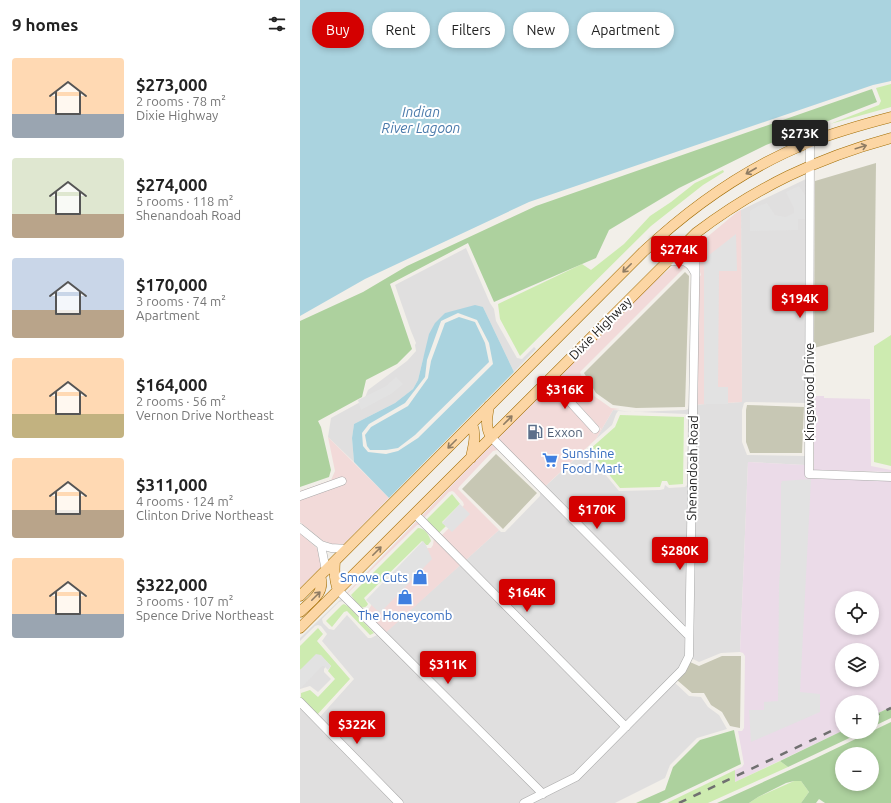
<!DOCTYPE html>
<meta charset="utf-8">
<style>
body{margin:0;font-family:Ubuntu,sans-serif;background:#f6f6f6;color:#222;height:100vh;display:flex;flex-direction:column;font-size:15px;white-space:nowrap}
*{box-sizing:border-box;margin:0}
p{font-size:13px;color:#767676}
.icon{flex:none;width:22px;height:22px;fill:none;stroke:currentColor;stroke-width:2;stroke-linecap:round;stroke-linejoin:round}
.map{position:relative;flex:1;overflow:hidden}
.side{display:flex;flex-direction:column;background:#fff;width:300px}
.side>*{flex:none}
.banner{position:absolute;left:12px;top:12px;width:380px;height:36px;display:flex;gap:8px}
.controls{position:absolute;left:535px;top:591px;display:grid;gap:8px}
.controls a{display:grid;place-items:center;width:44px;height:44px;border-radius:50%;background:#fff;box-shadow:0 2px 6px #0003;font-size:20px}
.price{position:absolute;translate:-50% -34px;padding:0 9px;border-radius:4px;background:#d40000;color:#fff;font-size:13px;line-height:26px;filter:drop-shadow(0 1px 2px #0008)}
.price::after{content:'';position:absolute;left:50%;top:24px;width:12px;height:9px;margin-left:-6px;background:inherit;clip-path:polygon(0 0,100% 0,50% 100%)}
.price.on{background:#222;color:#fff}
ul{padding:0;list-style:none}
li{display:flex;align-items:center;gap:12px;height:100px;padding:0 12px}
li span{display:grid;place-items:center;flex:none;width:112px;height:80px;border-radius:4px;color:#555}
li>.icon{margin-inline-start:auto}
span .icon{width:48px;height:48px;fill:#fffc;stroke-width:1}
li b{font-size:17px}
h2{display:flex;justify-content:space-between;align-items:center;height:48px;padding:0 12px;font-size:17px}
.chip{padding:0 14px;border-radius:18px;background:#fff;box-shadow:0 2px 6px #0003;font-size:14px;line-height:36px}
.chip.on{background:#d40000;color:#fff}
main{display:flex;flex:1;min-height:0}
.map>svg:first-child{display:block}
.residential{fill:#e0dfdf}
.commercial{fill:#f2dad9;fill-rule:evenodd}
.industrial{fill:#ebdbe8;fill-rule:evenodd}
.construction{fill:#c7c7b4}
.grass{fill:#cdebb0}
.forest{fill:#add19e;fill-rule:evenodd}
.parking{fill:#e2e2e2}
.water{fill:#aad3df;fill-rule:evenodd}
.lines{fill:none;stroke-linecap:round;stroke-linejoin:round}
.minor-casing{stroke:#a9a9a9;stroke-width:9}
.major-casing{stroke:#a06b00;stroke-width:11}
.minor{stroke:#fff;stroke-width:8}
.major{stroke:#fcd6a4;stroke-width:10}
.rail{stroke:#707070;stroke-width:2.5;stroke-dasharray:8 8;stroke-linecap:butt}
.oneway{stroke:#8f7c63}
.labels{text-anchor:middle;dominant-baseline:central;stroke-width:4;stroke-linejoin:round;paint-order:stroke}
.street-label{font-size:13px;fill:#222;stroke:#fff}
.service-label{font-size:13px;fill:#4e5e75;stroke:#fff;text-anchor:start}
.shop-label{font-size:13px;fill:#366cbe;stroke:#fff;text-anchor:start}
.water-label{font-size:14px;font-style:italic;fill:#4a7aab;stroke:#fff}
</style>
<main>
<section class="side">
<h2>9 homes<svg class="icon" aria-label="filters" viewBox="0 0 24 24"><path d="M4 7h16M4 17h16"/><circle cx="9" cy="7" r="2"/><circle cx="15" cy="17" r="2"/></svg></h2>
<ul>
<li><span style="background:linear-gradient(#ffd9b3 70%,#9aa5b1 0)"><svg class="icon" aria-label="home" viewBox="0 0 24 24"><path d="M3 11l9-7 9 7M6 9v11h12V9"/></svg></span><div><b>$273,000</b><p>2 rooms · 78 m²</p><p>Dixie Highway</p></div></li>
<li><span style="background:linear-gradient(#dfe7d0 70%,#b9a48a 0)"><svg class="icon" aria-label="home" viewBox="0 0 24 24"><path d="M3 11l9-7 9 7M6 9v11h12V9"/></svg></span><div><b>$274,000</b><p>5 rooms · 118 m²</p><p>Shenandoah Road</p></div></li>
<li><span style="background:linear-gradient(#c9d6e8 65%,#b9a48a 0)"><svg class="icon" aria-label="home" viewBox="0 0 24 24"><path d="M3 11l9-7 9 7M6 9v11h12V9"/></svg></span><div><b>$170,000</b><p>3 rooms · 74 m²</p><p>Apartment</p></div></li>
<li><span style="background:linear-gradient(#ffd9b3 70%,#c2b280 0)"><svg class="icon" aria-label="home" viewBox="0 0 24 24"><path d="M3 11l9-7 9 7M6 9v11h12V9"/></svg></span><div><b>$164,000</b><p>2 rooms · 56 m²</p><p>Vernon Drive Northeast</p></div></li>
<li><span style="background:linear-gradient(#ffd9b3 65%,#b9a48a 0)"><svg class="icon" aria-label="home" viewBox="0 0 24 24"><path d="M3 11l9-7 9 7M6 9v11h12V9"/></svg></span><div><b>$311,000</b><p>4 rooms · 124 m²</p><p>Clinton Drive Northeast</p></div></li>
<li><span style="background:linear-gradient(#ffd9b3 70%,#9aa5b1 0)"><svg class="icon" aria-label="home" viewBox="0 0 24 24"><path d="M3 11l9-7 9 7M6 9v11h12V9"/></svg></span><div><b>$322,000</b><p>3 rooms · 107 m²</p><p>Spence Drive Northeast</p></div></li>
</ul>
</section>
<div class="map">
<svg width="591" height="803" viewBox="0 0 591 803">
<rect width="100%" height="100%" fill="#f2efe9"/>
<path class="residential" d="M506,179L505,403L446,402L444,403L442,410V442L447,455L505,456V465L448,462L440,652L421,653L399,662L391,658L374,682L389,696L401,697L408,707L419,715L427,729L397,738L370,765L365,778L315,803H0V703L19,718L54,679L22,641L27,634L21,626L18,625L15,626L0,641V638L41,599L43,601L39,602L22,619L23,623L29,629L34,630L47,615L68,638H71L77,635L79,638L199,530L201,532H205L240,496V491L285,450L319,491L360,490L364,489L365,485L369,488L385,487L387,485L388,417L386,414L318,411L316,414L312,425L296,439L313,410L336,412L385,410L388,409L389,405L442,402L441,210Z
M166,248L190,303L194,309L196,321L217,358L222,359L234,347L236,349L214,372L183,307L145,313L123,359L118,380L113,389L95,403L54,424L52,438L54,462L28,437L31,418L64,400L68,390L107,361L116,351L115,345L116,343L111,331L95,285Z
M17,658L26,666L24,669V672L31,679L18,692L10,686L0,689V676Z"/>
<path class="commercial" d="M441,210L442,402L389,405L393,278L399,277L401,275L400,272V243L437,212Z
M379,264L384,265L388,269L386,268L383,269L280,372L281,375L294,396L311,408L320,409L313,410L296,439L240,491L199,451L197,450L193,451L159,487L158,489L199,530L80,638L77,635L78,633L46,601H43L41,599L249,385L294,434L301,429L255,379L341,293L374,265ZM152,491L154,492L163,502L164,505L147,522L149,528L140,537L124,518L149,492ZM117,525H121L134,538L133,545L131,548H124L72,604L69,609L64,611L47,595L48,593Z
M28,437L89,498L43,545L32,544L23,541L0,522V491L31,480L35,471Z
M0,533L18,549L21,567L0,588Z"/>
<path class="industrial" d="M514,396H524V398L570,399L571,466L591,470V472L514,470Z
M448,462L505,465V478L591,481V707L572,716V702H542V731L435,782V770L442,767L444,764L438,731H442L444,728L445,656L443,653L440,652ZM542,598H572V628H542ZM542,650H572V680H542Z"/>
<path class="construction" d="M576,163L574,332L514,348L515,181Z
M385,272L389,276L385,407L336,408L313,405L296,393L284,373Z
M447,405L504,407L502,453H450L446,442V410Z
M196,454L237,493L203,529L162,489Z
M422,656H441L440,728L430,726L422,712L411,705L404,693H392L377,680L390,662L399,666Z"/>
<path class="grass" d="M591,84V107L530,124L579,105L581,101L576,88Z
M423,170L424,172L403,185L351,226L220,356L200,319L198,304L282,264L291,270L324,244L350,216L371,202L395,183Z
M591,335V466L574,462V346Z
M320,415L384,417L383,484L369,485L367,481H362L360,487L320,488L289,450L315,427Z
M152,494L160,504L142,522L146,526L138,534L128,523L127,519Z
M118,528C125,528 129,535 131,541L128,545H126L122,541L64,598L68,604C66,608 63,608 59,607L51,595Z
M44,604L49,607L74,633L70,635L47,611L44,612L32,627L26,621L42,605Z
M18,628L23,634L17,641L50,679L16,716L1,698V693L10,690L18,697L35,679L28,671L31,666L21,656L0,670V646Z
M480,761L488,767L408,803H367L435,770V782Z
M494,781H501L509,792L501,803H449L458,797Z"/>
<path class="forest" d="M572,89L577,102L466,145L379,188L309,230L296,258L194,302L168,243L90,284L112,349L97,364L66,380L62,397L18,421L21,427L31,470L29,477L0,487V321L63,292L107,266L236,206Z
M591,707V718L572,727V716Z
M591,722V803H525L519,799L516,803H501L509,792L501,781H494L486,783L458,797L449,803H417L514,759ZM542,754H572V784H542Z
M434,730L441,764L359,803H336L365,790L373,767L400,740Z
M542,731V732H562L488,767L480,761Z"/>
<path class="parking" d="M499,186L505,195L506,219H498V230L450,231V211L458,206L467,203L475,215L486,217L494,213V208L486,192Z
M436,234L437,271H419L418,387H428V404H404V259Z
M96,377L103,384L91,394L61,410L58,400L86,386Z
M511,479L500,692L520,694V712L451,742L449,710H464V702L478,701L479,584L481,556V484L482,481Z
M160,504L170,514L152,532L142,523Z
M123,541L126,545L132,559L80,613L66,600Z
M16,654L21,655L31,666L28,670L24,666H22L1,688L0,687V670Z"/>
<path class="water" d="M0,0H591V81L573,85L229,202L65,279L0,316Z
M175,305L183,307L214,372L89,498L54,462L52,438L54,424L95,403L113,389L118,380L129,334L135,323L145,313ZM158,313L177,320L189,343L193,364L118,438L98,451L86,454L68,452L63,446L62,433L69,424L105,403L125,377L127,360L141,321Z
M159,317L175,322L185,343L189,362L115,435L98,448L86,450H70L67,446L65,435L71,427L108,406L128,378L131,361L145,323Z"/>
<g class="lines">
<defs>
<path id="minor" d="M510,142L509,474L591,477
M366,262C381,260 388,258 395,273
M249,379L295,429
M191,437L389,636
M0,496L42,481
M115,514L326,727
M0,528L21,545L31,548L47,549
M21,545L26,571
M38,590L243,794
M0,702L99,803
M224,803L276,777L382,670L389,656L396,233"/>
<path id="major" d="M189,406C187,418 185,427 191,437
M171,458C173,446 177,436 172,424
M35,561C34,572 34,580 38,590
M0,596L343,252C392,206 447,167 510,142C536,132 564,124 591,117
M0,612C11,601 26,593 20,576
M0,628L396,233C457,187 517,158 591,138"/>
</defs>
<use href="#minor" class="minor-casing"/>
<use href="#major" class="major-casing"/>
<use href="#minor" class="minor"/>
<use href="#major" class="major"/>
<path class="rail" d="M572,717L591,708
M379,803L542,726"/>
</g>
<defs><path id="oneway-shaft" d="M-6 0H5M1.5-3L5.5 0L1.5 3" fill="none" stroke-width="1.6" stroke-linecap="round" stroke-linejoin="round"/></defs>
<g class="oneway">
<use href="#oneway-shaft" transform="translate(561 147) rotate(-17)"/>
<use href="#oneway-shaft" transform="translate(451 171) rotate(150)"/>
<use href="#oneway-shaft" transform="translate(327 268) rotate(135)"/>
<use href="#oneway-shaft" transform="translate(208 420) rotate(-45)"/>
<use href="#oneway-shaft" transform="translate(152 444) rotate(135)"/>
<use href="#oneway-shaft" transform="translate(77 551) rotate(-45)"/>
<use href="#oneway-shaft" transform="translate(16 596) rotate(-45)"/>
</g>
<defs>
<symbol id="fuel-bare" viewBox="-9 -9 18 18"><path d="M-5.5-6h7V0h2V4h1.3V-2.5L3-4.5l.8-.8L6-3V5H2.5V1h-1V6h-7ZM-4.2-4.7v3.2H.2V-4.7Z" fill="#5c6f8a" stroke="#fff" stroke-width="2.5" paint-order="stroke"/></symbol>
<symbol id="supermarket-bare" viewBox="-9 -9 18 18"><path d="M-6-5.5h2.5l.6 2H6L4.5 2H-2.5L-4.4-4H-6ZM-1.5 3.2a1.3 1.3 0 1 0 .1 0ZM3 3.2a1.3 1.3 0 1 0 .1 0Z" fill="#3f7fe0" stroke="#fff" stroke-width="2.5" paint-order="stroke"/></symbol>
<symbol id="shop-bare" viewBox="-9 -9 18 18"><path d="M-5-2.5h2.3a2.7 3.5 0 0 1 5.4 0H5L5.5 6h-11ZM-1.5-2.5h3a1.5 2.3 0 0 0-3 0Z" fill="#3f7fe0" stroke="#fff" stroke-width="2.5" paint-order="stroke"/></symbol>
</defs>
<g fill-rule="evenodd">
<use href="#fuel-bare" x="224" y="421" width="22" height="22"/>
<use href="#supermarket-bare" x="239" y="449" width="22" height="22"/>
<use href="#shop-bare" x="109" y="566" width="22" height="22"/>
<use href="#shop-bare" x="94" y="586" width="22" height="22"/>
</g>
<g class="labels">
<g class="street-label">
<text transform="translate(300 328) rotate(-45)">Dixie Highway</text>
<text transform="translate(509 392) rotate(-90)">Kingswood Drive</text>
<text transform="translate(392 468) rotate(-89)">Shenandoah Road</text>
</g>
<g class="service-label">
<text x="247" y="432">Exxon</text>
</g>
<g class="shop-label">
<text x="262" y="453">Sunshine<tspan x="262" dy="15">Food Mart</tspan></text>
<text x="108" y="577" text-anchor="end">Smove Cuts</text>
<text x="105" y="615" text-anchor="middle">The Honeycomb</text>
</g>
<g class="water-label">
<text x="121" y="112">Indian<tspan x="121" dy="16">River Lagoon</tspan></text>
</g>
</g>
</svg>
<div class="controls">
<a><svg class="icon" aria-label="locate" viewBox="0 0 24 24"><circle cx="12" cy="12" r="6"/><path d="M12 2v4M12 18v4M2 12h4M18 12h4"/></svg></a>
<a><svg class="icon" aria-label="layers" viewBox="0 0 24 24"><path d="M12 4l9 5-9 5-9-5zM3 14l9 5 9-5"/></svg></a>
<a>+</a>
<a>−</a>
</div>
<b class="price on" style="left:500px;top:154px">$273K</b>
<b class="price" style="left:379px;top:270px">$274K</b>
<b class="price" style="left:500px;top:319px">$194K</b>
<b class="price" style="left:265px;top:410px">$316K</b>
<b class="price" style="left:297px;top:530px">$170K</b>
<b class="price" style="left:380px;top:571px">$280K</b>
<b class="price" style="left:227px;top:613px">$164K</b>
<b class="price" style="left:148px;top:685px">$311K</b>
<b class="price" style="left:57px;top:745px">$322K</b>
<div class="banner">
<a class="chip on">Buy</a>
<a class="chip">Rent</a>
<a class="chip">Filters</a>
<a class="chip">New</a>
<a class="chip">Apartment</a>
</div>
</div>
</main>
